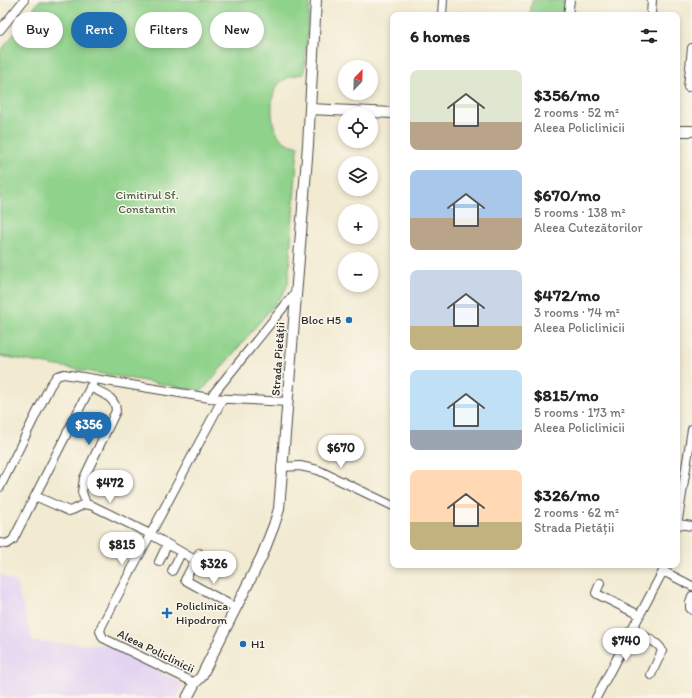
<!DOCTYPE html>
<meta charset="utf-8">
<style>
body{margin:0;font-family:Itim,sans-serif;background:#f6f6f6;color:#222;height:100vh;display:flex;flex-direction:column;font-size:15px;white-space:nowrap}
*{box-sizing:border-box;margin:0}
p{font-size:13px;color:#767676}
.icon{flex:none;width:22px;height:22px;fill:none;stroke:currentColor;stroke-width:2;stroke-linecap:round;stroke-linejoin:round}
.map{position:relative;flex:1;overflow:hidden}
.sheet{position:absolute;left:390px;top:12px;width:290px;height:556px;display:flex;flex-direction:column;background:#fff;border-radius:8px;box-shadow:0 2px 6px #0003}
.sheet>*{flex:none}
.banner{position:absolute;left:12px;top:12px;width:318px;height:36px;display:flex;gap:8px}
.needle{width:26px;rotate:23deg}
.buttons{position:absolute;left:338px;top:60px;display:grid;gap:8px}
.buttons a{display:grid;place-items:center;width:40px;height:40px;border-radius:50%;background:#fff;box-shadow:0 2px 6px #0003;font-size:20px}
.price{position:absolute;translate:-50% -34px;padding:0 9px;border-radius:14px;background:#fff;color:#222;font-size:13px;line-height:26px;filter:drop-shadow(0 1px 2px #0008)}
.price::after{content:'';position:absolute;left:50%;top:24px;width:12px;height:9px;margin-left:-6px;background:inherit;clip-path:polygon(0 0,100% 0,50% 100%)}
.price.on{background:#1f6fb2;color:#fff}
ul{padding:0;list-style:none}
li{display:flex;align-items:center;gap:12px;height:100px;padding:0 20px}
li span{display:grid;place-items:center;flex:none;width:112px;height:80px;border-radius:8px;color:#555}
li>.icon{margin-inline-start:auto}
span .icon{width:48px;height:48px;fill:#fffc;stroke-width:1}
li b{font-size:17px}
h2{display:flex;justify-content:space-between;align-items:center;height:48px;padding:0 20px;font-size:17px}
.chip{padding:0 14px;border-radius:18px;background:#fff;box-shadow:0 2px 6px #0003;font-size:14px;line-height:36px}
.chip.on{background:#1f6fb2;color:#fff}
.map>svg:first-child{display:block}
.built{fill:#e3d3f2}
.green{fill:#8fd28b;stroke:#5d7e5b}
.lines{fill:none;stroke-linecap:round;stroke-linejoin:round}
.minor-casing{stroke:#494844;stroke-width:10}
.tertiary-casing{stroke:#494844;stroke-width:12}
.minor{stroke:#fff;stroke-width:8}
.tertiary{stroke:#fff;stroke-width:10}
.poi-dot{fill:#1f6fb2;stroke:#fbf7ec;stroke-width:1.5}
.labels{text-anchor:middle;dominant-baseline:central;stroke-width:3;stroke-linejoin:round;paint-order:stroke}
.park-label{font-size:12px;fill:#495d48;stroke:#fbf7ec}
.poi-label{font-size:12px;fill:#2b2b2b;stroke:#fbf7ec;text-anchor:start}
.street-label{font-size:12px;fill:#2b2b2b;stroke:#fbf7ec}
</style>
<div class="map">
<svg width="692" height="698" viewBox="0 0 692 698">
<rect width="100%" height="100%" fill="#fbf7ec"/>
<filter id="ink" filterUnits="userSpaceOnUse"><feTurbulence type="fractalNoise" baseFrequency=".025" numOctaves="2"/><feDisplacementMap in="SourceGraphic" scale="8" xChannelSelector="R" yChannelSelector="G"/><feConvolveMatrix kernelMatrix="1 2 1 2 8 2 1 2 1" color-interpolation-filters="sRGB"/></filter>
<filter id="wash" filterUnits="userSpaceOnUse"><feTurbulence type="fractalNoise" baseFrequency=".012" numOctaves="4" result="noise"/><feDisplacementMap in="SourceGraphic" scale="16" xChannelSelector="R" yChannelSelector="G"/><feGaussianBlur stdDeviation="0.9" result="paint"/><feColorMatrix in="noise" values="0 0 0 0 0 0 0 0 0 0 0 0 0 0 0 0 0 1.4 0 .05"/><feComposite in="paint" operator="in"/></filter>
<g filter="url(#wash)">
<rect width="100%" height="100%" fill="#f2ead1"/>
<path class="built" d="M0,574L16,583L33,642L107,645L183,684L176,698H0Z"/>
<path class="green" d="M40,0H310L304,74C295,75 285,77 278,85C273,91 273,98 272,105C271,124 276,144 298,146L288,284L283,294L202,391L0,356V52Z
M532,0H564L563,15H530Z"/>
</g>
<g filter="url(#ink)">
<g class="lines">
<defs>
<path id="minor" d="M442,15L443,0
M568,15L570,0
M651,15L652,0
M0,30L24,0
M688,87L692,48
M94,380L35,496L69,511C80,509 80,501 93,506L150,534L195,560
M210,398L295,293
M281,467L300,466L318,470L393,506
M0,487L50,386L57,376L64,374L210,398L288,402
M86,504L82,492L84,478L116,411C116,397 101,393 90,387
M678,524L692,526
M677,526L692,429
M0,543L7,544L13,540L35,496
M199,553L185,580L236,608
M159,562L167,545
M172,571L181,553
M663,571L692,586
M600,583L596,593L597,594L639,615
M692,596L690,602V608L692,610
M631,630C639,634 660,642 662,651L651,675
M195,683L103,638L100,631L102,625L222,400
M596,698L663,571L665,565"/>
<path id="tertiary" d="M310,109L393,113
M677,131H692
M187,698L195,683L201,677L262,556L274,525L279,509L308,145L316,0"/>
</defs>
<use href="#minor" class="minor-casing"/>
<use href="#tertiary" class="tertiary-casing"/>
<use href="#minor" class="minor"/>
<use href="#tertiary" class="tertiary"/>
</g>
</g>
<g class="poi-dot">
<circle cx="349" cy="320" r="4"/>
<path d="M165 607h4v4h4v4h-4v4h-4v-4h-4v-4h4z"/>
<circle cx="243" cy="644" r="4"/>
</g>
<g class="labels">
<g class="park-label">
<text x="147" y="195">Cimitirul Sf.<tspan x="147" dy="14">Constantin</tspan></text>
</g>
<g class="poi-label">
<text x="341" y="320" text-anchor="end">Bloc H5</text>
<text x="176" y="606">Policlinica<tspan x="176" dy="14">Hipodrom</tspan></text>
<text x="251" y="644">H1</text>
</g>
<g class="street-label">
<text transform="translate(278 359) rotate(-86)">Strada Pietății</text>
<text transform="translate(156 651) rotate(26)">Aleea Policlinicii</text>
</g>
</g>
</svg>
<div class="buttons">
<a><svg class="needle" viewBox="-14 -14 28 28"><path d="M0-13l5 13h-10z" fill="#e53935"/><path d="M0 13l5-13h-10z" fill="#767676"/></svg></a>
<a><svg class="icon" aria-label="locate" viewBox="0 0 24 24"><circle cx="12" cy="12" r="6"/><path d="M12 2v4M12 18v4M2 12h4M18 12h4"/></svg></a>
<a><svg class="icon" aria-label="layers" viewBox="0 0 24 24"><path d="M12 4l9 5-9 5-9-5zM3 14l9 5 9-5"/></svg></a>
<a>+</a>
<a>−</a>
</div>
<b class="price on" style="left:89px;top:446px">$356</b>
<b class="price" style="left:341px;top:469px">$670</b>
<b class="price" style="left:110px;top:504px">$472</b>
<b class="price" style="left:122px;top:566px">$815</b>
<b class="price" style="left:214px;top:585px">$326</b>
<b class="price" style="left:626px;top:662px">$740</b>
<div class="banner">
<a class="chip">Buy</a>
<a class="chip on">Rent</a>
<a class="chip">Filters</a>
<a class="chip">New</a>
</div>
<section class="sheet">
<h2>6 homes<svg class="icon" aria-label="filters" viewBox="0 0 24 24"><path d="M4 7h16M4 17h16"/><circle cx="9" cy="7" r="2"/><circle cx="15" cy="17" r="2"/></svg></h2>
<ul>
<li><span style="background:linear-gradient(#dfe7d0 65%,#b9a48a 0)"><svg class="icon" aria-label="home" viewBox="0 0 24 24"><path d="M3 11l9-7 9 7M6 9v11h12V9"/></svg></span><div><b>$356/mo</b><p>2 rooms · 52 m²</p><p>Aleea Policlinicii</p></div></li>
<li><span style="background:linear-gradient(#a9c7e8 60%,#b9a48a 0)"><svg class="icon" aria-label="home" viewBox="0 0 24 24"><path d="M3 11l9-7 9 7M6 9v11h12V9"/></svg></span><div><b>$670/mo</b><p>5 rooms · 138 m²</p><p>Aleea Cutezătorilor</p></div></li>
<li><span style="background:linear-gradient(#c9d6e8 70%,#c2b280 0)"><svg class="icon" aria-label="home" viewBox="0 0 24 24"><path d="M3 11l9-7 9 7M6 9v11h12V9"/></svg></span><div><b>$472/mo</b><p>3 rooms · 74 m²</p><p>Aleea Policlinicii</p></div></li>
<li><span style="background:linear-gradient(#bfe0f5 75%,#9aa5b1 0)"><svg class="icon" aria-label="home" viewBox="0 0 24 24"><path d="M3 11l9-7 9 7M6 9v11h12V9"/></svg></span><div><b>$815/mo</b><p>5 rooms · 173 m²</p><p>Aleea Policlinicii</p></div></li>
<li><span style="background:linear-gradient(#ffd9b3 65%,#c2b280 0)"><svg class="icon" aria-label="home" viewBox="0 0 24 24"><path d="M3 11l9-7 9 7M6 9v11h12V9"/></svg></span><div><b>$326/mo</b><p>2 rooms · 62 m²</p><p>Strada Pietății</p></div></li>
</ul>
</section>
</div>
